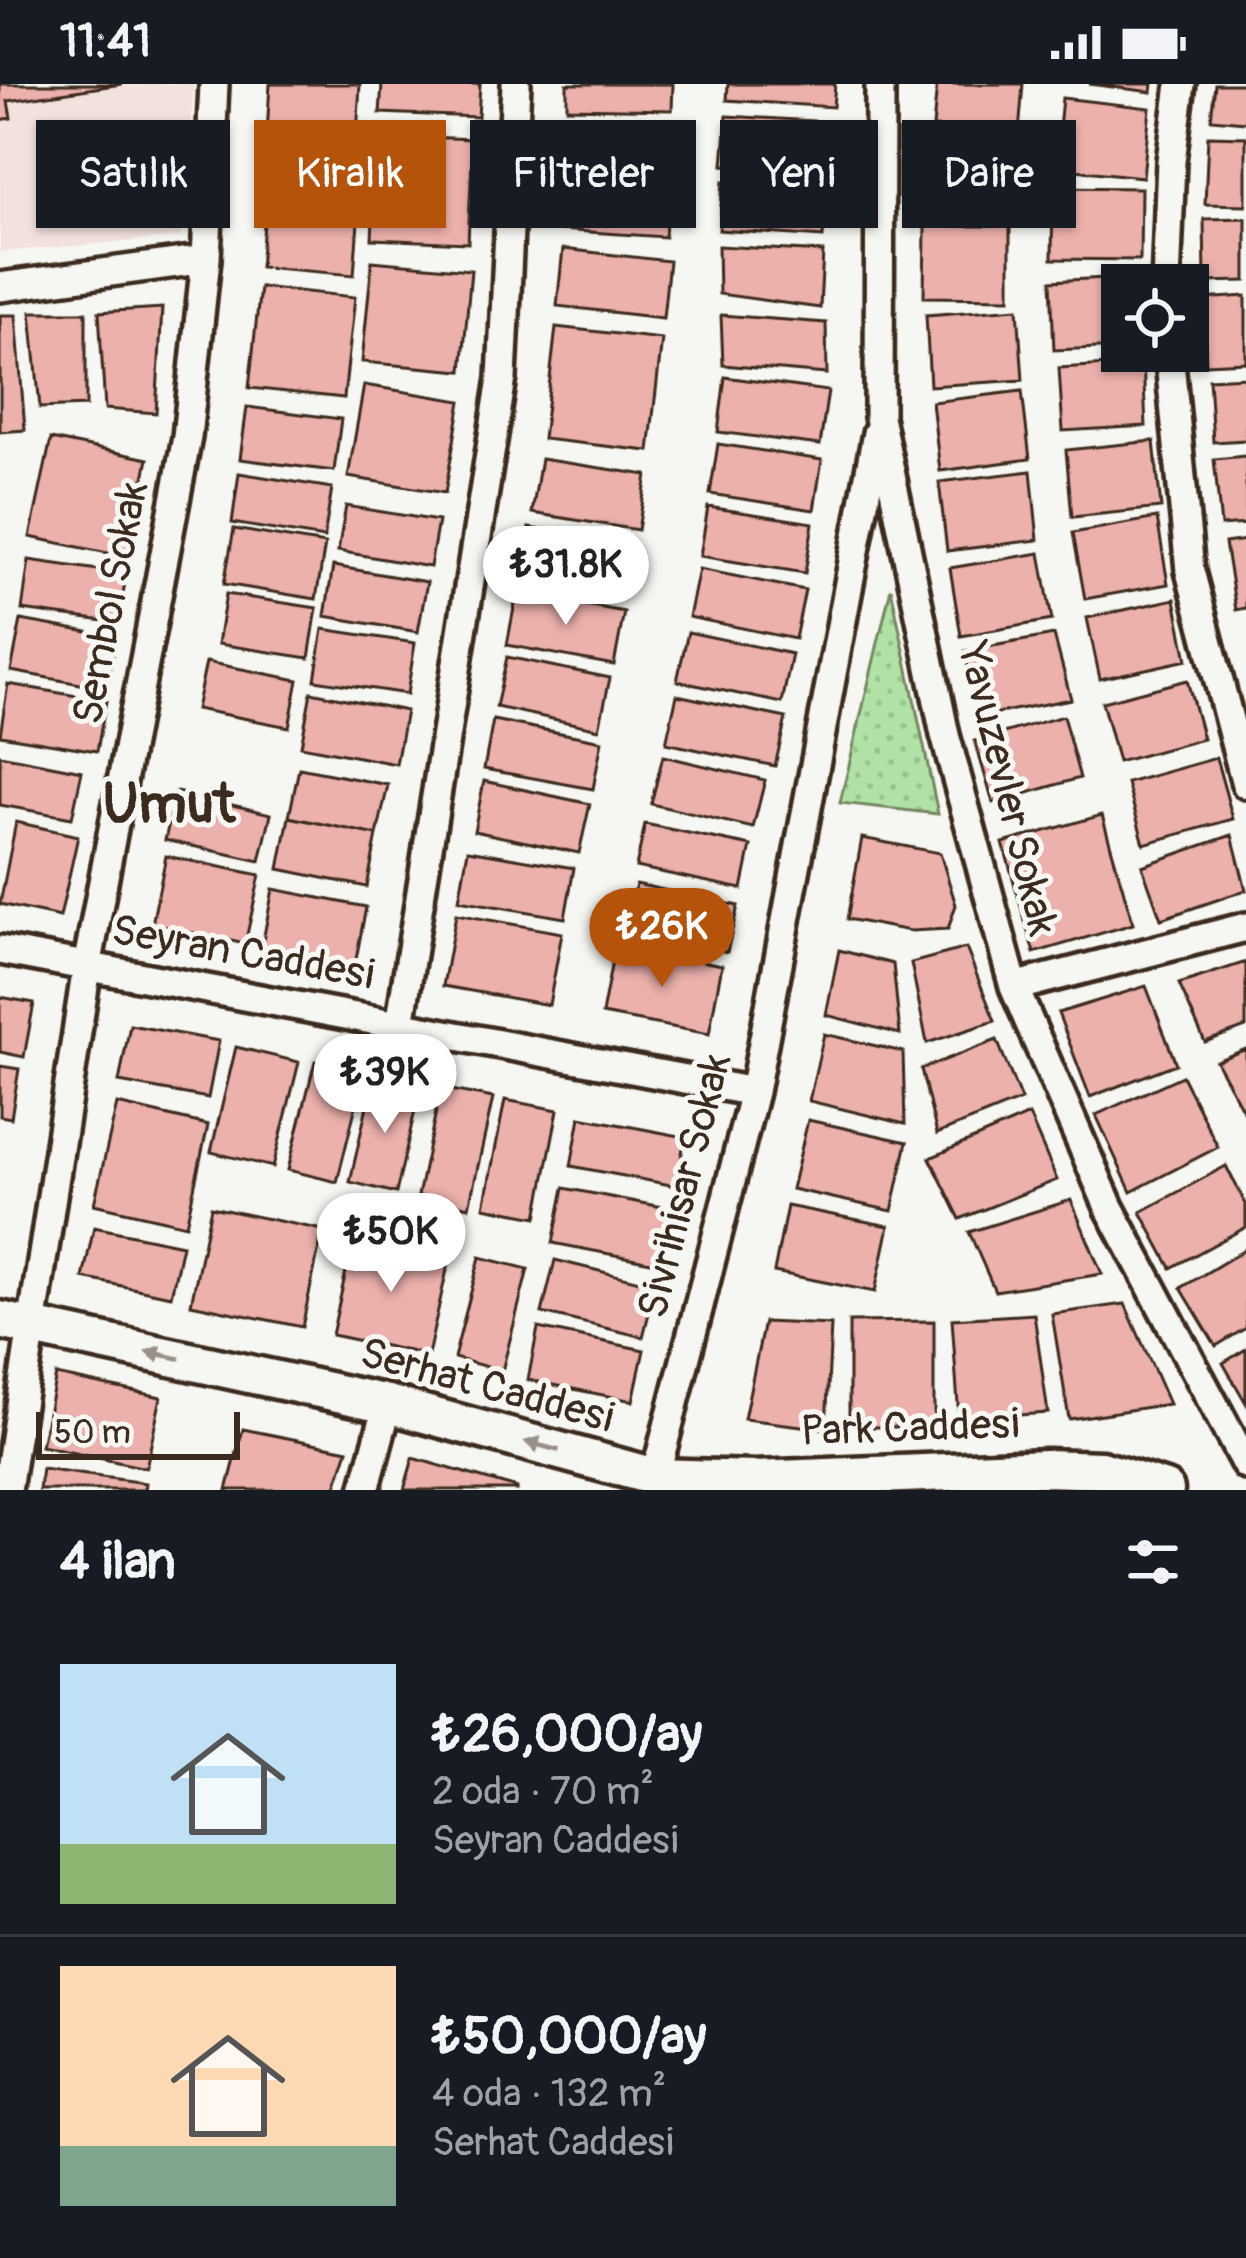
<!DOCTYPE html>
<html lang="tr">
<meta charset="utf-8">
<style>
body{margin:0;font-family:Pangolin,sans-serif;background:#20242c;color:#f1f3f6;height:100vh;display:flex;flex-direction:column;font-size:45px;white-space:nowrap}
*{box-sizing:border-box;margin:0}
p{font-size:39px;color:#9ea1a6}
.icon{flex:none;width:66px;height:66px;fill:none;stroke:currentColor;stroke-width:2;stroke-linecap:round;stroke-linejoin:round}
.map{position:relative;height:1406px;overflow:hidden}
.panel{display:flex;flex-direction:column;background:#171b24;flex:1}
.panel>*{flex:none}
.hud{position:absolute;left:36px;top:36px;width:1176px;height:108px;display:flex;gap:24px}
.controls{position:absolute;left:1101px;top:180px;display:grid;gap:24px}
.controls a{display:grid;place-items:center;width:108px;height:108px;border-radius:0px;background:#171b24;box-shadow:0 3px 9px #0004;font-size:60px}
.scale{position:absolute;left:36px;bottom:30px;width:204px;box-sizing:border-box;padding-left:12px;border:6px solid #3b2a1e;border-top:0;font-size:33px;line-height:42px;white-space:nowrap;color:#3b2a1e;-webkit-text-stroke:9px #f6f6f2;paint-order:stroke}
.price{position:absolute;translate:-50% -102px;padding:0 27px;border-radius:42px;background:#fff;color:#222;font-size:39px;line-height:78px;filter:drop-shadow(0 3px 6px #0008)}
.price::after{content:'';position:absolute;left:50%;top:72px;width:36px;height:27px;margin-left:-18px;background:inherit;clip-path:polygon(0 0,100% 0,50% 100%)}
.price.on{background:#b45309;color:#fff}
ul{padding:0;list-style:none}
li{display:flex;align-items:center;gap:36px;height:300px;padding:0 60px}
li+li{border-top:3px solid #363941}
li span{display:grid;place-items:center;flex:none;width:336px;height:240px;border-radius:0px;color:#555}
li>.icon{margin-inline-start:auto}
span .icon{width:144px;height:144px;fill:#fffc;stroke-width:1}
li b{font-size:51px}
h2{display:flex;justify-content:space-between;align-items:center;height:144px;padding:0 60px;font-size:51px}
.pill{padding:0 42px;border-radius:0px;background:#171b24;box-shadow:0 3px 9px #0004;font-size:42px;line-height:108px}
.pill.on{background:#b45309;color:#fff}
.status{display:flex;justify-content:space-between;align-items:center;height:84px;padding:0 60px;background:#171b24;direction:ltr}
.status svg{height:33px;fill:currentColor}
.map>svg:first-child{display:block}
.built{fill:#f3e1dd}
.park{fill:url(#park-dots);stroke:#758661;stroke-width:3}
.building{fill:#ecb1ac;stroke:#3b2a1e;stroke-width:3}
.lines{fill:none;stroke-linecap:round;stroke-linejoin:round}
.minor-casing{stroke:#3b2a1e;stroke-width:36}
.tertiary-casing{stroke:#3b2a1e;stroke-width:45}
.minor{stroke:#f6f6f2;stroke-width:27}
.tertiary{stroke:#f6f6f2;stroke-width:36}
.oneway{fill:#989088}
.labels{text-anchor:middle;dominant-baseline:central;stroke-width:10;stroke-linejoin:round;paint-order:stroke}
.street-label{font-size:42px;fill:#3b2a1e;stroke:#f6f6f2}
.district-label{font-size:54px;font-weight:bold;fill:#3b2a1e;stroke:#f6f6f2}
</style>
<div class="status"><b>11:41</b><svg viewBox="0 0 49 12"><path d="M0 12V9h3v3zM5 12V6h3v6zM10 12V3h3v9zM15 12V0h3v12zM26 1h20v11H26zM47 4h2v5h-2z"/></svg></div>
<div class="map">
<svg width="1246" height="1406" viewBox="0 0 1246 1406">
<defs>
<pattern id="park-dots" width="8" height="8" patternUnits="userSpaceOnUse" patternTransform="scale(3)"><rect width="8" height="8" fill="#afe2a4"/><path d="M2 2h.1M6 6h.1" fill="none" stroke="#97c28d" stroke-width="1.8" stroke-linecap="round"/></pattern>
</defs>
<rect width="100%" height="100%" fill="#f6f6f2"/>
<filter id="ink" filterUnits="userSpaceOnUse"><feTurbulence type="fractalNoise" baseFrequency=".00833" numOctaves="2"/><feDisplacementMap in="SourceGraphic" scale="24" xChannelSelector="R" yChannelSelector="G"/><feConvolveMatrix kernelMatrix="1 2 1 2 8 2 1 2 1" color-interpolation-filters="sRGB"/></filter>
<g filter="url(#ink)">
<path class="built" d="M0,0H194L181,153L0,168Z"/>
<path class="park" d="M891,504L938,730L840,719Z"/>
<path class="building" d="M0,0H122L8,17L11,34L0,36Z
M270,0H360L357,53L267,49Z
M382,0H480L478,33L380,29Z
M567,0H673L672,26L567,24Z
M728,0H835L833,23L727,16Z
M937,0H1023L1019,49L933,43Z
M1089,0H1153L1152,8Z
M1215,0H1246V38L1211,35Z
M1062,14L1150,24L1143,93L1055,84Z
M727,32L830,38L827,89L723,81Z
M567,43L672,49L665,153L560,146Z
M377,51L473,55L468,159L372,155Z
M1208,52L1246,53V121L1205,120Z
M930,56L1017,61L1016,129L927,128Z
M269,61L357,64L355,117L268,114Z
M723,97L827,104L823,153L719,146Z
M1053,103L1141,104L1140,176L1052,175Z
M265,130L358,138L354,191L260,183Z
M1246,134V197L1205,198L1204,135Z
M925,142H1010V214L924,213Z
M718,162L823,168L820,224L719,210Z
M563,165L669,177L663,234L557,222Z
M372,177L471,186L462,287L362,278Z
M1143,192V201H1122V263L1054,266L1051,197Z
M260,203L355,213L344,314L249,304Z
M1246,212V278L1206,280L1203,215Z
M162,224L156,329L105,325L99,228Z
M1018,224L1023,296L930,302L926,231Z
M31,228H86V322L40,324Z
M0,231H16L25,346L0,348Z
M721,231L826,239L827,290L723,281Z
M556,243L662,255L649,367L543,355Z
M1143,279L1146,342L1063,347L1059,284Z
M725,293L828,307L820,361L718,348Z
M1246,293V356L1213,358L1209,295Z
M364,301L461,317L445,409L348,393Z
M1022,307L1030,375L940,387L932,318Z
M247,323L341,335L334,387L240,375Z
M51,355L148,375L127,473L30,453Z
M1154,357L1161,424L1072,433L1066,366Z
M718,360L822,376L814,426L710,410Z
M1246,372V440L1221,442L1214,375Z
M541,375L647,391L638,446L532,429Z
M1031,387L1038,456L947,467L939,398Z
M239,389L332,404L324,454L232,439Z
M346,422L438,437L430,483L338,467Z
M708,423L813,439L805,489L700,472Z
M1157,434L1168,500L1085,515L1073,449Z
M529,444L633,462L625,511L520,494Z
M234,445L325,460L316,515L224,500Z
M1246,456V524L1236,526L1225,459Z
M1040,469L1052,536L961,552L950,484Z
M29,476L126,490L119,539L22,526Z
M333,482L427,498L418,548L325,532Z
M699,485L805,506L795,555L689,533Z
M517,508L624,528L614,581L507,561Z
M226,510L317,524L309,574L218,560Z
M1175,515L1187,576L1100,595L1087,534Z
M21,536L116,553L107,605L11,587Z
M323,545L415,559L407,610L315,596Z
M688,548L792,570L782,619L677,597Z
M1054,551L1071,615L977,633L965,567Z
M507,573L610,594L599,645L496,623Z
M206,578L298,596L289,643L196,625Z
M1187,596L1203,655L1118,678L1102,618Z
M8,600L106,617L97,667L0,651Z
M311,608L406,627L396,680L301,662Z
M677,611L786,634L775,682L666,659Z
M1063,632L1080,694L993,719L975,657Z
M493,636L602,657L593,705L484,685Z
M0,671L82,687L72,734L0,721Z
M663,672L765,696L753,744L651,720Z
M1216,674L1233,735L1144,760L1127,699Z
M299,684L388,701L377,751L289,733Z
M484,697L590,720L579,769L474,747Z
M176,708L271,730L260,777L165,756Z
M1102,731L1133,840L1034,869L1003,759Z
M289,733L377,751L367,803L279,785Z
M16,738L78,752L60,833L0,820Z
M645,740L751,762L742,805L636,783Z
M1232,751L1246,806L1161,835L1142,782Z
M862,754L940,769L956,821L948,845L910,847L847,835Z
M468,766L574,784L565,834L459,816Z
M166,772L260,791L245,860L152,840Z
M636,800L738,822L727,868L626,847Z
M273,805L366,823L354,886L261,867Z
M456,830L562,849L549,921L443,902Z
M615,861L722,881L709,950L602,930Z
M966,864L995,937L927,959L911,879Z
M839,866L893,880L900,950L826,931Z
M1246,878V943L1205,958L1179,900Z
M1146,902L1176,980L1090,1013L1058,929Z
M0,913L34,919L24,973L0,968Z
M130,941L219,957L208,1014L119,998Z
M824,950L903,968L905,1040L809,1017Z
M997,956L1021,1016L937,1050L921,985Z
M236,963L299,978L273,1083L211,1068Z
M1246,965V1032L1216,977Z
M315,977L364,989L337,1098L288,1086Z
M0,982L19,985L11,1034L0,1032Z
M1182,992L1218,1063L1131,1108L1096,1031Z
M373,995L420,1005L396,1109L350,1098Z
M441,1004L493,1014L469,1123L418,1112Z
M505,1016L558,1026L537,1133L484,1123Z
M117,1020L208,1041L186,1141L94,1120Z
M1029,1031L1057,1096L960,1135L930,1074Z
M580,1033L685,1053L676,1102L571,1082Z
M808,1036L907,1058L892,1127L792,1105Z
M1226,1082L1246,1120V1143L1171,1184L1141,1128Z
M564,1104L672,1125L661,1180L553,1159Z
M1071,1116L1102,1190L995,1207L969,1148Z
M787,1122L889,1142L875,1208L774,1188Z
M211,1123L323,1146L302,1243L191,1220Z
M94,1143L182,1161L171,1212L83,1194Z
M354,1151L450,1172L428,1271L332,1251Z
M1246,1165V1244L1216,1262L1181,1204Z
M480,1173L528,1185L502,1287L454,1274Z
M555,1176L656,1201L643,1253L542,1229Z
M1125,1220L1169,1320L1069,1335L1052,1230Z
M1034,1230L1048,1329L959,1335L952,1235Z
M934,1237V1343H849V1238Z
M764,1238L831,1241L826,1345L744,1335Z
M538,1244L644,1266L633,1317L528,1296Z
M1246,1265V1319L1223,1279Z
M56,1291L161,1313L146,1384L41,1362Z
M243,1345L348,1366L335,1406H227Z
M413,1374L517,1404V1406H404Z
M42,1385L146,1399L145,1406H39Z"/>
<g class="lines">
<defs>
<path id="minor" d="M880,0L879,333L945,651L1014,903L1109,1123L1246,1381
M1166,201L1171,77L1181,0
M0,203L206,175
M1169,267L1190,487L1246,700
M0,866L754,1008
M1014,903L1246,843
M400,941L502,294L516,0
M7,1406L87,883L187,353L206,175L214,0
M365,1406L388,1320
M659,1406L655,1393L754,1008L877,349"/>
<path id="tertiary" d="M0,1236L388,1320L655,1393L755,1396L1046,1384L1101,1386L1165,1406"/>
</defs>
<use href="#minor" class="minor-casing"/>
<use href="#tertiary" class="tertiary-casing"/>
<use href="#minor" class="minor"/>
<use href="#tertiary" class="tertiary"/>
</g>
<defs><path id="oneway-solid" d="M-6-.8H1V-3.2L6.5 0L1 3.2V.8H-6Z" transform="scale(3)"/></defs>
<g class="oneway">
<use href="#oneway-solid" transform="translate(163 1271) rotate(-168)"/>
<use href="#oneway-solid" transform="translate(542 1362) rotate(-165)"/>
</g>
</g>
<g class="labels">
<g class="street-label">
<text transform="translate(111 519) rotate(-79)">Sembol Sokak</text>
<text transform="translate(1007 705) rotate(76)">Yavuzevler Sokak</text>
<text transform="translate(243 869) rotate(10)">Seyran Caddesi</text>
<text transform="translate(685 1102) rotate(-76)">Sivrihisar Sokak</text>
<text transform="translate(487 1302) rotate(15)">Serhat Caddesi</text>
<text transform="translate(910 1344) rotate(-2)">Park Caddesi</text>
</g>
<g class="district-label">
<text x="169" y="721">Umut</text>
</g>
</g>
</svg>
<div class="controls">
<a><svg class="icon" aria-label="locate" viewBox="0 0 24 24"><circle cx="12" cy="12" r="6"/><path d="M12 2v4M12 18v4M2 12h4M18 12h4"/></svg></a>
</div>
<div class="scale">50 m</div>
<b class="price" style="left:566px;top:544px">₺31.8K</b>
<b class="price on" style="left:662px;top:906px">₺26K</b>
<b class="price" style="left:385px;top:1052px">₺39K</b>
<b class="price" style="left:391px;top:1211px">₺50K</b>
<div class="hud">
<a class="pill">Satılık</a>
<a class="pill on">Kiralık</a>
<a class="pill">Filtreler</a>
<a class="pill">Yeni</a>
<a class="pill">Daire</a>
</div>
</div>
<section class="panel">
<h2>4 ilan<svg class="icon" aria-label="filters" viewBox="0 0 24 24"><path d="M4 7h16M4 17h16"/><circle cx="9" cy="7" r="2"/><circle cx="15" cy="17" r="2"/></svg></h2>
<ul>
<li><span style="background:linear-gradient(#bfe0f5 75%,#8fb573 0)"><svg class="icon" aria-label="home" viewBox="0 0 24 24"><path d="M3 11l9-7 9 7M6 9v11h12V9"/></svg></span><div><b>₺26,000/ay</b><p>2 oda · 70 m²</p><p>Seyran Caddesi</p></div></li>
<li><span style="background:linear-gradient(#ffd9b3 75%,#7fa58c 0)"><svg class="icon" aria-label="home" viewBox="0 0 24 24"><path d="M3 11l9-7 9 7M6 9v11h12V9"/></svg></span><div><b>₺50,000/ay</b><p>4 oda · 132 m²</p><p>Serhat Caddesi</p></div></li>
</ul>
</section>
